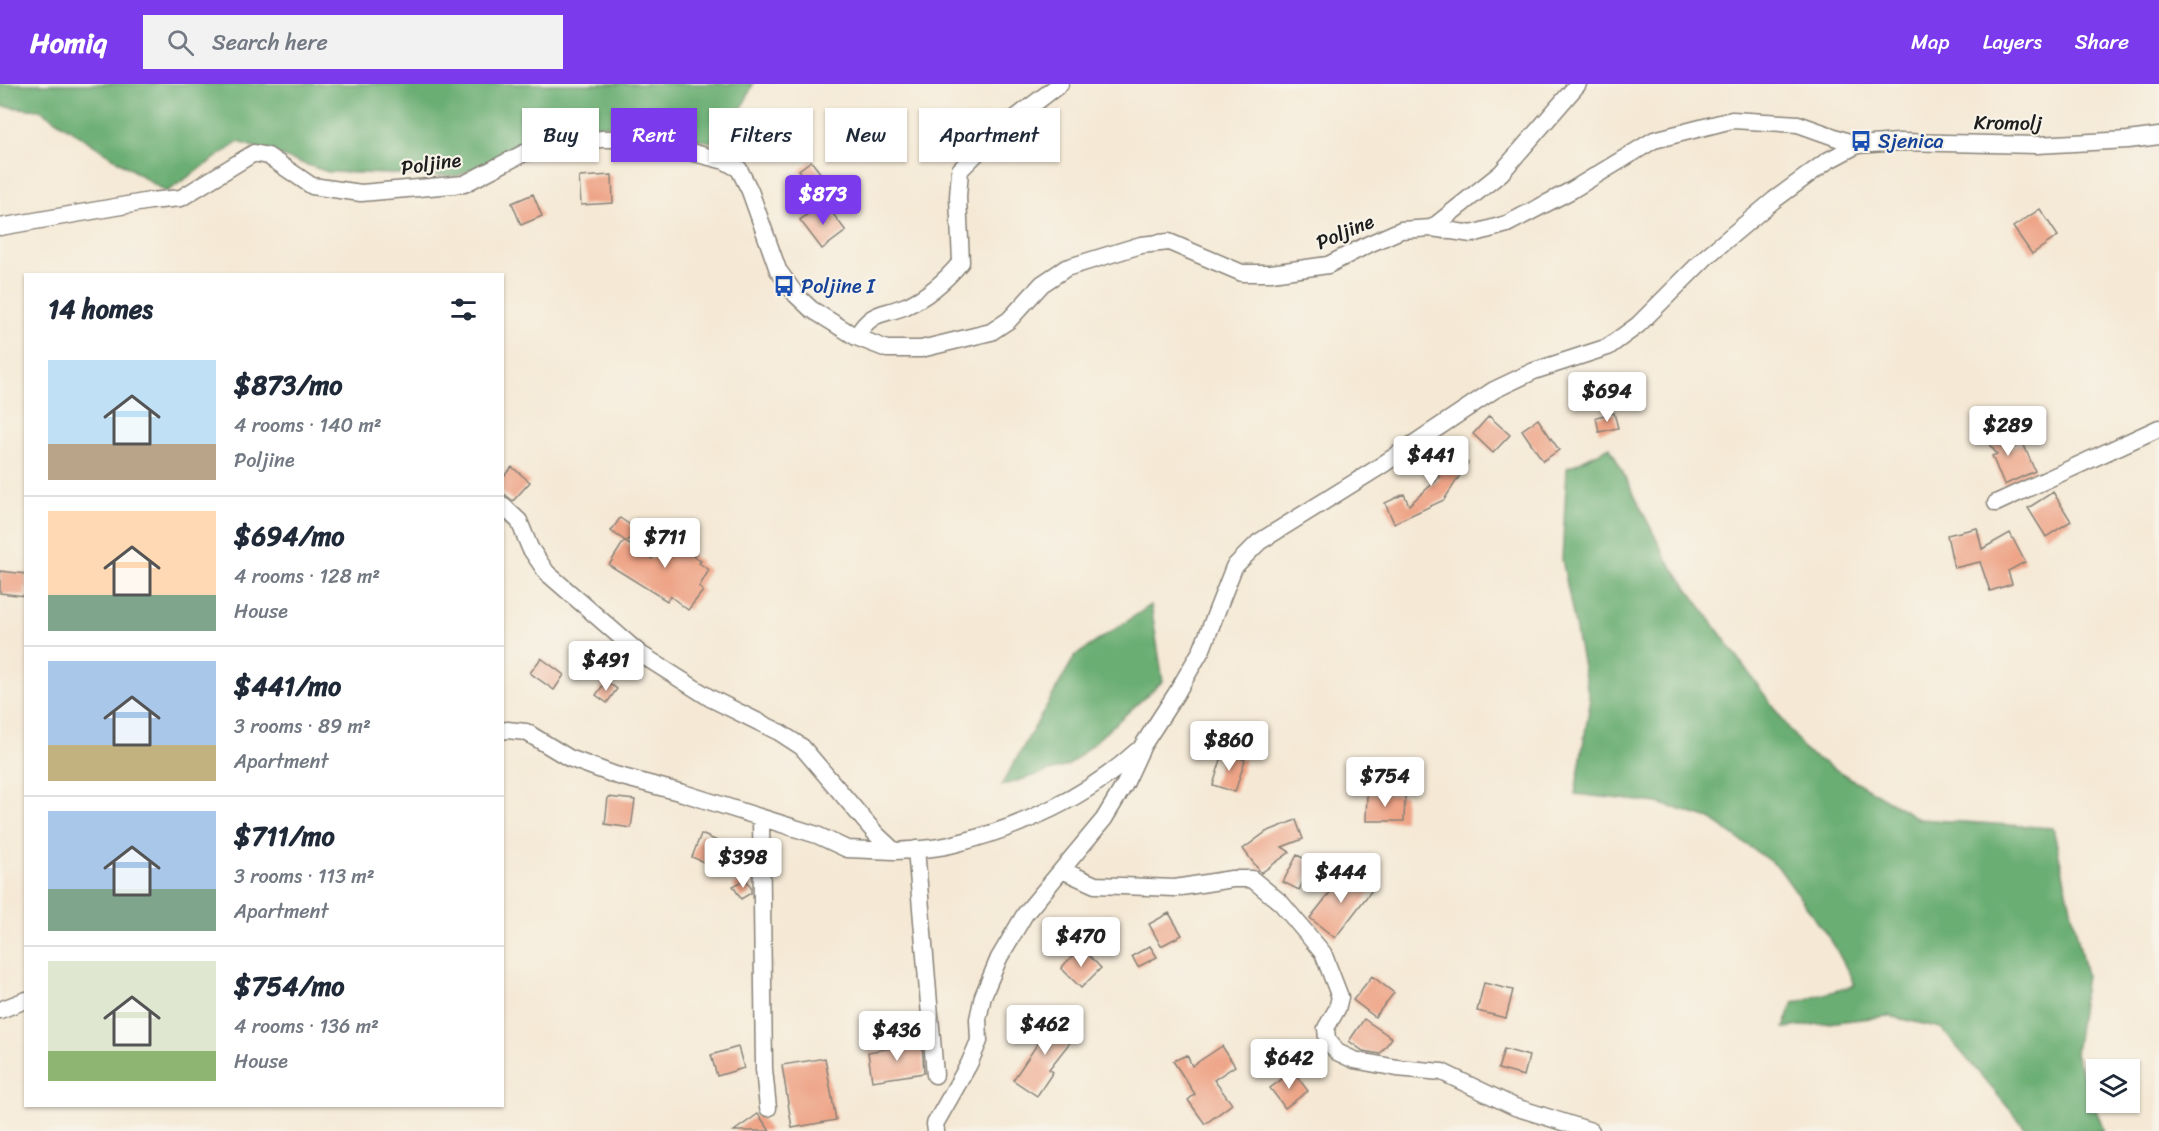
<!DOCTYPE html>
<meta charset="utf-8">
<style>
body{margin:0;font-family:Sriracha,sans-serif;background:#f2f2f3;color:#1f2937;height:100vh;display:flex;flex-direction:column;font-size:22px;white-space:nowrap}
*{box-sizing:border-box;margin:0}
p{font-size:20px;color:#747a83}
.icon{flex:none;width:33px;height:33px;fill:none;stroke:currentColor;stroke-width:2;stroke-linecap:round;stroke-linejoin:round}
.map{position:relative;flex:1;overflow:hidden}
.details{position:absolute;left:24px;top:189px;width:480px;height:834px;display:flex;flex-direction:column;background:#fff;border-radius:0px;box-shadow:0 2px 4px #0004}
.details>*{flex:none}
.guide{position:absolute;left:522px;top:24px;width:570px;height:54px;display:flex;gap:12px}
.tools{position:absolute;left:2086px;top:975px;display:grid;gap:12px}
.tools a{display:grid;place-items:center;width:54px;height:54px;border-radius:0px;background:#fff;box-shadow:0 2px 4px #0004;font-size:30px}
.price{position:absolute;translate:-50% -51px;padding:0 14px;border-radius:6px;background:#fff;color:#222;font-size:20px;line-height:39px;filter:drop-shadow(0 2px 3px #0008)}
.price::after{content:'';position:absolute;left:50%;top:36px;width:18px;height:14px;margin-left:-9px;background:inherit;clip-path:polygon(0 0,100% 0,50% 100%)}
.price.current{background:#7c3aed;color:#fff}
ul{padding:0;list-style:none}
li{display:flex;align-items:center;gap:18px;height:150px;padding:0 24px}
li+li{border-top:2px solid #e0e1e3}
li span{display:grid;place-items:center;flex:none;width:168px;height:120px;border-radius:0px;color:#555}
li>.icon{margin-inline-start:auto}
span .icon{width:72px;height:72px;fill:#fffc;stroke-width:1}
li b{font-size:26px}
h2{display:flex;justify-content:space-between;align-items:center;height:72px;padding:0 24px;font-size:26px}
.tag{padding:0 21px;border-radius:0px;background:#fff;box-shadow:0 2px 4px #0004;font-size:21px;line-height:54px}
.tag.current{background:#7c3aed;color:#fff}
header{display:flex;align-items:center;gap:36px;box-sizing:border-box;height:84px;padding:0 30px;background:#7c3aed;color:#fff}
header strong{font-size:28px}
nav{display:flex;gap:33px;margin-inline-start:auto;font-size:21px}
.search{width:420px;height:54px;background:#f2f2f3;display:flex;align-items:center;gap:15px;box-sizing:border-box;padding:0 21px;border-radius:0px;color:#747a83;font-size:22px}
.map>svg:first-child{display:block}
.forest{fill:#6aae73;stroke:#436548;stroke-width:1.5}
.building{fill:#eea487}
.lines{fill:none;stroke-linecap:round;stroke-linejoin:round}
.minor-casing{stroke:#888278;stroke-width:19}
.minor{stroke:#fff;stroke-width:16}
.labels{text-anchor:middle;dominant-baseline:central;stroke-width:4.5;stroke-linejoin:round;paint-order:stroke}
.street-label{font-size:20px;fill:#1c1c1c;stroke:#f7f3e8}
.transit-label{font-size:20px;fill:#164399;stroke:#f7f3e8;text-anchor:start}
</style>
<header>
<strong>Homiq</strong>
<div class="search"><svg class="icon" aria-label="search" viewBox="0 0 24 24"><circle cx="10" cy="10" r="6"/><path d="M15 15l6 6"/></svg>Search here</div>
<nav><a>Map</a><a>Layers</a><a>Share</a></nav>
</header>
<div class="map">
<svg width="2159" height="1047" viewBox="0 0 2159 1047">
<rect width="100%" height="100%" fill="#f7f3e8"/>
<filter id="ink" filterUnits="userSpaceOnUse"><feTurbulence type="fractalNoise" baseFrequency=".0167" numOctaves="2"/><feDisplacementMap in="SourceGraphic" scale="12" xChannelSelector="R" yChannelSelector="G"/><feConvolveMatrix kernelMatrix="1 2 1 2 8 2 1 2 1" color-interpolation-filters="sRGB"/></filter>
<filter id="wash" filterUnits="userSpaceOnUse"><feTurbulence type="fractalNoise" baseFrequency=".008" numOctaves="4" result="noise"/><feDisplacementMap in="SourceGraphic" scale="24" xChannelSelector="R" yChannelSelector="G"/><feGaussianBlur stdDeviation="1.35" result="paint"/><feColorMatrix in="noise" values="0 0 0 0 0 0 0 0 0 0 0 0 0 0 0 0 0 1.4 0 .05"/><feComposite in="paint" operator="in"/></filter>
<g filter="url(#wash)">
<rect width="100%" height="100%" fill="#f5e9d5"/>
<path class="forest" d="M0,0H753L725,61L624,40L560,45L457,92L328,88L239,58L166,108L40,26L0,22Z
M1610,363L1667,476L1806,668L1919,735L2053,744L2086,891L2075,970L2104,1047H2028L1941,944L1888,932L1784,944L1793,919L1855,901L1834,861L1778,783L1710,735L1658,719L1575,710L1590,619L1562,475L1567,384Z
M1151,521L1163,597L1069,681L1001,702L1075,572Z"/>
<g id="blocks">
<path class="building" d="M811,77L821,90L809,100L799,86Z
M612,91L613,119L581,121L579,93Z
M533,110L542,132L521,141L512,119Z
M824,118L846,147L822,165L800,136Z
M2040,125L2058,152L2032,170L2013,143Z
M1614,329L1618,344L1599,348L1596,333Z
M1489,332L1510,351L1493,369L1473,350Z
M1538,335L1559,366L1543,377L1522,346Z
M1989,340L2009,365L2023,359L2035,387L2004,401L1992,372L1997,370L1979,348Z
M1445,363L1468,379L1444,416L1394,439L1385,419L1404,410L1409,421L1440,393L1430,386Z
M512,383L530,398L513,417L502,408V394Z
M2053,408L2071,437L2046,453L2028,424Z
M620,434L636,445L627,458L611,447Z
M675,441L694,453L685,467L701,477L699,479L709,486L699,503L703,507L688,526L670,512L667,517L609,481L624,457L652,475Z
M1977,444L1982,465L2010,449L2025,478L2008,487L2012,500L1990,507L1980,478L1954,484L1947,451Z
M0,487L26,490L25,512L0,509Z
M541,574L564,591L554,606L530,589Z
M606,597L617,605L607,619L596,611Z
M1223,669L1245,676L1235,708L1213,701Z
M1367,710L1405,711L1404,737H1366Z
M608,713L635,716L631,744L605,740Z
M1296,736L1303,755L1282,763L1290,768L1261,789L1243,765L1266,748Z
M701,750L731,763L722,786L692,773Z
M1297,771L1313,779L1299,806L1283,798Z
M1348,786L1372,806L1335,854L1310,834Z
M746,795L751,804V809L741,815L733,802Z
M1169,829L1182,851L1161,862L1149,840Z
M1150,862L1157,873L1138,883L1132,872Z
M1081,863L1101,884L1081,904L1061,884Z
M1372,892L1394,909L1375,933L1353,916Z
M1484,899L1513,906L1506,934L1477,927Z
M1057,931L1078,948L1049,985L1053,988L1037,1012L1013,996Z
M1364,935L1392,954L1380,970L1363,967L1349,957Z
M922,959L924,989L872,997L868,968Z
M1222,962L1235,982L1214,996L1232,1020L1205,1040L1188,1016L1195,1010L1173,977L1187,971L1192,982Z
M738,963L744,984L717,992L711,971Z
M1504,965L1529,972L1524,992L1498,985Z
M825,974L836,1036L792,1044L782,981Z
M1293,987L1308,1007L1285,1024L1270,1004Z
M758,1030L770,1047H734Z"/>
</g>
</g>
<g filter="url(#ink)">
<use href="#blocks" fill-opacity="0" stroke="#888278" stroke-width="1.5"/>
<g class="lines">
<defs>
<path id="minor" d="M0,143L150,117L181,114L254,69L268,72L312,102L361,109L464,100L524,69L601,55H656L694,69L725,77L739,85L750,107L778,186L796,211L811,225L856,253L887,265H921L991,248L1009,236L1042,200L1066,184L1141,161L1169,158L1242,189H1271L1328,181L1369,160L1401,146L1432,144L1472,150L1507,140L1572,106L1654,56L1732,36L1798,40L1857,61L1899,58L2037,61L2128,56L2159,52
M1432,144L1501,89L1578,0
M856,253C872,226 881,232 906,222C929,212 946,196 961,178L958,113L960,86L1001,45L1060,0
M1996,419L2159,344
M502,421L519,437L530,464L547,489L639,569L710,614L779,648L802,663L876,750L894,767C914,766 935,765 954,760C1020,744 1087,713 1137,667
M502,647L507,646L526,648L569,674L615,691L683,709L817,751L847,765L894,767
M761,734L764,985L768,1024
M916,765L935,991
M1062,786L1095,801L1175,804L1232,795H1252L1281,819L1323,869L1340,913L1337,925L1326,944L1327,955L1337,968L1354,976L1397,984L1442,988L1515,1023L1591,1047
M0,926L26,916
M936,1047L935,1040L969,980L979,957L978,935L983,912L999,874L1025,830L1104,735L1125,700L1143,661L1176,610L1202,565L1234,483L1259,458L1376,385L1494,306L1534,287L1608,263L1638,241L1707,172L1774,116L1827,77L1857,61"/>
</defs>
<use href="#minor" class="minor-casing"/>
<use href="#minor" class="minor"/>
</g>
</g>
<defs>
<symbol id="bus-bare" viewBox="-9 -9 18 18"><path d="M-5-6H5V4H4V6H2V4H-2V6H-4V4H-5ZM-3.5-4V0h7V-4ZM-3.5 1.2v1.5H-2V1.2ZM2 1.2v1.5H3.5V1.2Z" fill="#1a4fb4" stroke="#f7f3e8" stroke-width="2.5" paint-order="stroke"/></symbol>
</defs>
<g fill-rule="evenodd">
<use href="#bus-bare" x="1846" y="42" width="30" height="30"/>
<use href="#bus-bare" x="769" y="187" width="30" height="30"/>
</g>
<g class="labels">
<g class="street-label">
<text transform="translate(2008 39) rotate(1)">Kromolj</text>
<text transform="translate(431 80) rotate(-8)">Poljine</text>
<text transform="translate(1345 148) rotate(-23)">Poljine</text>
</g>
<g class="transit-label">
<text x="1878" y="57">Sjenica</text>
<text x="801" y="202">Poljine I</text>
</g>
</g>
</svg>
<div class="tools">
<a><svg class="icon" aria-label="layers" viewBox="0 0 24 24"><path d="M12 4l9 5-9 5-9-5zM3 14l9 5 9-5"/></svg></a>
</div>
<b class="price current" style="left:823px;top:142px">$873</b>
<b class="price" style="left:1607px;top:339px">$694</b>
<b class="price" style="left:2008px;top:373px">$289</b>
<b class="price" style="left:1431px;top:403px">$441</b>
<b class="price" style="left:665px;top:485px">$711</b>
<b class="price" style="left:606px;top:608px">$491</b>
<b class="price" style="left:1229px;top:688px">$860</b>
<b class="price" style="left:1385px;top:724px">$754</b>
<b class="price" style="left:743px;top:805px">$398</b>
<b class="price" style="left:1341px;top:820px">$444</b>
<b class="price" style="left:1081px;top:884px">$470</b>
<b class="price" style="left:1045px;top:972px">$462</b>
<b class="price" style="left:897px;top:978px">$436</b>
<b class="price" style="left:1289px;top:1006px">$642</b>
<div class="guide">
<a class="tag">Buy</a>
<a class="tag current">Rent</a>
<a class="tag">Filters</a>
<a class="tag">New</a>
<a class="tag">Apartment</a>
</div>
<section class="details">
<h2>14 homes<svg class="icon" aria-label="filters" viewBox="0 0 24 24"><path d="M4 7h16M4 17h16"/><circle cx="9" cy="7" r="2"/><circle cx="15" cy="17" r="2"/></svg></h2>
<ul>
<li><span style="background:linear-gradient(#bfe0f5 70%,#b9a48a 0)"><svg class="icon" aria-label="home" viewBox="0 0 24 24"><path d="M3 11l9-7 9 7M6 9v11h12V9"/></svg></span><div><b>$873/mo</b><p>4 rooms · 140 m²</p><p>Poljine</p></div></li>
<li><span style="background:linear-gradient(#ffd9b3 70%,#7fa58c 0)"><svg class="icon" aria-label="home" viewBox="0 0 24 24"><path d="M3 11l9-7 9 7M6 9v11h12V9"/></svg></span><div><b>$694/mo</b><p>4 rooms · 128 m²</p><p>House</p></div></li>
<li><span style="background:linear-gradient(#a9c7e8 70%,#c2b280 0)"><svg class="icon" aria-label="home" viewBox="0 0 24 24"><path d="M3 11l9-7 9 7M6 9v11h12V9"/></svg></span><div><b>$441/mo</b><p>3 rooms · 89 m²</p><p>Apartment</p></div></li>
<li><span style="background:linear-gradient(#a9c7e8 65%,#7fa58c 0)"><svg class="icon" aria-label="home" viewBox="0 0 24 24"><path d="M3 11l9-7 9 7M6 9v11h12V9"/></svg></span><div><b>$711/mo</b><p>3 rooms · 113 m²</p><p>Apartment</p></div></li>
<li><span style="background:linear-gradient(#dfe7d0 75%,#8fb573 0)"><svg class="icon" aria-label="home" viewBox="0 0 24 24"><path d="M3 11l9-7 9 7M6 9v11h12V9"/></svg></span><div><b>$754/mo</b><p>4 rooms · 136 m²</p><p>House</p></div></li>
</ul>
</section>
</div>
